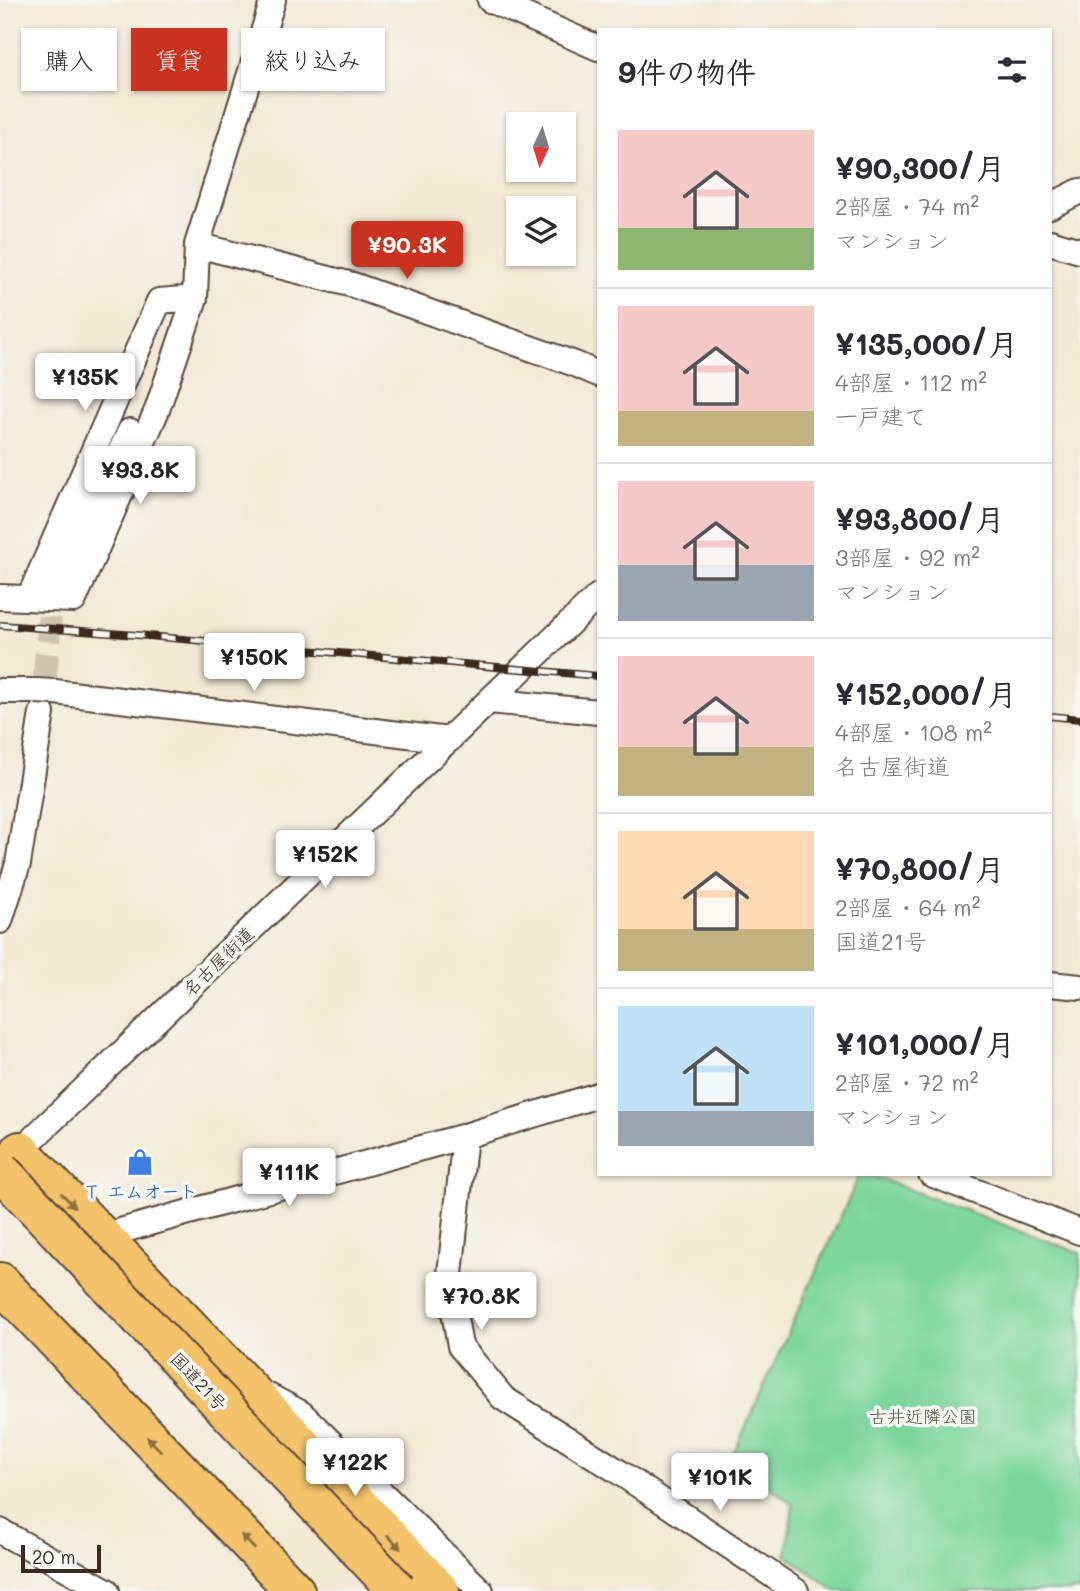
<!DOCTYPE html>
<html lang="ja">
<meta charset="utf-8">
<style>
body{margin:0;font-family:Mali,"Klee One",sans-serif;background:#f2f2f3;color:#2b2b33;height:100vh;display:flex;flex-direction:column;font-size:26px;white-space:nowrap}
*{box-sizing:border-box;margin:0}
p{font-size:23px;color:#7c7c81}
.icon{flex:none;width:38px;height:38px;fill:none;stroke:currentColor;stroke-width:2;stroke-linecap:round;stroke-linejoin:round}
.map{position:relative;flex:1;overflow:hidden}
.sheet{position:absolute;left:597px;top:28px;width:455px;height:1148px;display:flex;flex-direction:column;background:#fff;border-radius:0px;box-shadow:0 2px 5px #0004}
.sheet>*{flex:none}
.hud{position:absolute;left:21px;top:28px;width:471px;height:63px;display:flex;gap:14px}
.needle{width:46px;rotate:184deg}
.tools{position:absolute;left:506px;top:112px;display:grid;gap:14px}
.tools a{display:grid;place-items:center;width:70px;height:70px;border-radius:0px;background:#fff;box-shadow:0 2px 5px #0004;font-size:35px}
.scale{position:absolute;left:21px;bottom:18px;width:80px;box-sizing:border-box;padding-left:7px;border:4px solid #3b2a1e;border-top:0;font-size:19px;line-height:24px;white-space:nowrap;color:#3b2a1e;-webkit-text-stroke:5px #f6f6f2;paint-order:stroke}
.price{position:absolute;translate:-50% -60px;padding:0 16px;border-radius:7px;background:#fff;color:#222;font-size:23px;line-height:46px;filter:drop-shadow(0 2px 4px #0008)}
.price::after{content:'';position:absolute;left:50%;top:42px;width:21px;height:16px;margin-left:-10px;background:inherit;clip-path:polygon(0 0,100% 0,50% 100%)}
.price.active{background:#c8321e;color:#fff}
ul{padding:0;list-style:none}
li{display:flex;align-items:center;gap:21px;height:175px;padding:0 21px}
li+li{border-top:2px solid #e1e1e2}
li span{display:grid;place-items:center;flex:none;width:196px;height:140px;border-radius:0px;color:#555}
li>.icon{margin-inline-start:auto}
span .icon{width:84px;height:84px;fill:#fffc;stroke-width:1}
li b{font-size:30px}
h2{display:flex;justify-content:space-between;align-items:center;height:84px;padding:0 21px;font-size:30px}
.tag{padding:0 24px;border-radius:0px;background:#fff;box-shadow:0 2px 5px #0004;font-size:24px;line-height:63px}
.tag.active{background:#c8321e;color:#fff}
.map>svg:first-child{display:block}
.green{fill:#7bd59b;stroke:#5b805c;stroke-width:2}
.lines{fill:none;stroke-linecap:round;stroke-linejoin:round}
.minor-tunnel{stroke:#cdc3b0;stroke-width:24;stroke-dasharray:24 12;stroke-linecap:butt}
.minor-casing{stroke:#564739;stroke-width:28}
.trunk-casing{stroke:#564739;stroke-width:42}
.minor{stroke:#fff;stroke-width:24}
.trunk{stroke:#f3c26a;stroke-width:38}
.rail-casing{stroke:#3b2a1e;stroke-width:8}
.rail{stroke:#f6f6f2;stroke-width:5;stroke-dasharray:16;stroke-linecap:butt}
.minor-bridge-casing{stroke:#564739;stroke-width:28;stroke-linecap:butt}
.trunk-bridge-casing{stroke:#564739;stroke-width:42;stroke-linecap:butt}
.minor-bridge{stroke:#fff;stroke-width:24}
.trunk-bridge{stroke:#f3c26a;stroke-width:38}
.oneway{fill:#8e6e40}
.labels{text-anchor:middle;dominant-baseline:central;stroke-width:7;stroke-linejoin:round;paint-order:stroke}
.street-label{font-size:18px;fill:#3b2a1e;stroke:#f6f6f2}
.shop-label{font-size:18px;font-weight:bold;fill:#366cbe;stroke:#f6f6f2}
.park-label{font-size:18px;fill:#4e5d44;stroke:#f6f6f2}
</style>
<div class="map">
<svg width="1080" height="1591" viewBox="0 0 1080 1591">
<rect width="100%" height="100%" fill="#f6f6f2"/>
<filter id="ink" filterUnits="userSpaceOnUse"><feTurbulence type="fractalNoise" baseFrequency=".0143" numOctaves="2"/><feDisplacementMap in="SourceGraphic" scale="14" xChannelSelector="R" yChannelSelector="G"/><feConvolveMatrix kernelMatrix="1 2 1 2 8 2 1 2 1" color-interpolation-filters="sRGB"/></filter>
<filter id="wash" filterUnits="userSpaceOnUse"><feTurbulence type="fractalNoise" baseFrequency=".00686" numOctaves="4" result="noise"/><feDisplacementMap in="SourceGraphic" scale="28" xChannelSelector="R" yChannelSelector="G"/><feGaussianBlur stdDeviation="1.57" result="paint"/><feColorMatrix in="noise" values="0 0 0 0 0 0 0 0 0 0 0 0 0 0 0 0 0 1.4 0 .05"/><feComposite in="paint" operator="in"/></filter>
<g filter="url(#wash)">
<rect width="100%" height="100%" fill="#f2e9d5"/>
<path class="green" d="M860,1174H868L1080,1253V1591H836L786,1555L793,1505L732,1457Z"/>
</g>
<g filter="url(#ink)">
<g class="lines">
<path class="minor-tunnel" d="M42,713L52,592"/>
<defs>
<path id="minor" d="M490,0L598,48
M1050,206L1080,191
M1050,242L1080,251
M197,245L353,285L575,364L598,374
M52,592L130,431
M0,597L74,600L157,410L195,298L197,245L273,0
M29,598L159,301L195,298
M0,691H36
M55,692L449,740
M490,701L598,712
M0,921L18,864L42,713
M1050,984L1080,987
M465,1136L449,1283L460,1346L503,1398L619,1472L796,1591
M20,1151L598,596
M931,1174L1080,1232
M102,1236L465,1136L598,1095
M267,1395L301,1413L481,1591
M0,1531L107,1591"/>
<path id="trunk" d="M20,1151L244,1384L440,1591
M0,1282L295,1591"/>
</defs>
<use href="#minor" class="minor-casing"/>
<use href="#trunk" class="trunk-casing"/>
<use href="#minor" class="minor"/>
<use href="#trunk" class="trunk"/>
<defs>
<path id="rail" d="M0,625L137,635L598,676
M1050,716L1080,719"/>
</defs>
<use href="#rail" class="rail-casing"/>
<use href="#rail" class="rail"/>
<defs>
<path id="minor-bridge" d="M36,691L55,692"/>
<path id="trunk-bridge" d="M0,1170L398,1591"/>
</defs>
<use href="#minor-bridge" class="minor-bridge-casing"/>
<use href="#trunk-bridge" class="trunk-bridge-casing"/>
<use href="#minor-bridge" class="minor-bridge"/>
<use href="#trunk-bridge" class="trunk-bridge"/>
</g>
<defs><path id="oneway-solid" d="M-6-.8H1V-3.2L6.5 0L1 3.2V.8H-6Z" transform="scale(1.75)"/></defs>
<g class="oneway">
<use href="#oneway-solid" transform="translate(68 1200) rotate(46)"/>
<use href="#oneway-solid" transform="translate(154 1444) rotate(-134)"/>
<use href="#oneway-solid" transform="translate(248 1542) rotate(-134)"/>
<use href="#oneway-solid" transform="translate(394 1542) rotate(47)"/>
</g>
</g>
<defs>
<symbol id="shop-bare" viewBox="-9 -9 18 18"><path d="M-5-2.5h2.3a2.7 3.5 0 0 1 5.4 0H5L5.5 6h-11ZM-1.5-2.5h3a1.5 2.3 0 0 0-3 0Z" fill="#3f7fe0" stroke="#f6f6f2" stroke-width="2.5" paint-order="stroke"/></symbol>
</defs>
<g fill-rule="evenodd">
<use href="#shop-bare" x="121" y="1143" width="38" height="38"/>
</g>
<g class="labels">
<g class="street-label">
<text transform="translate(218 961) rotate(-44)">名古屋街道</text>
<text transform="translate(199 1381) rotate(47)">国道21号</text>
</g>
<g class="shop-label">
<text x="140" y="1191">Ｔ エムオート</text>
</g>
<g class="park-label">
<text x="923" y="1416">古井近隣公園</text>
</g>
</g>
</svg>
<div class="tools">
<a><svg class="needle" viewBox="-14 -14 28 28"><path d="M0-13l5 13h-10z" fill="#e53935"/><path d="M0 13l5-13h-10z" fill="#7c7c81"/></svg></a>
<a><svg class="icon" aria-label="layers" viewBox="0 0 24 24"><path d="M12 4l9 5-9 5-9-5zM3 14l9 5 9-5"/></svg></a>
</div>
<div class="scale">20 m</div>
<b class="price active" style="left:407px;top:281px">¥90.3K</b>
<b class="price" style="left:85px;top:413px">¥135K</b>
<b class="price" style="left:140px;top:506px">¥93.8K</b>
<b class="price" style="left:254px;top:693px">¥150K</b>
<b class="price" style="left:325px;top:890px">¥152K</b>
<b class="price" style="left:289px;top:1208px">¥111K</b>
<b class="price" style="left:481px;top:1332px">¥70.8K</b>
<b class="price" style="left:355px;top:1498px">¥122K</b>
<b class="price" style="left:720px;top:1513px">¥101K</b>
<div class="hud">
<a class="tag">購入</a>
<a class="tag active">賃貸</a>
<a class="tag">絞り込み</a>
</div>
<section class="sheet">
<h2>9件の物件<svg class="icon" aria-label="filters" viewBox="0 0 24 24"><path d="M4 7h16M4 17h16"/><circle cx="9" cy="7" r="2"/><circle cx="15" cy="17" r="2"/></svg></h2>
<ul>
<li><span style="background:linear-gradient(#f6c9c9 70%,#8fb573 0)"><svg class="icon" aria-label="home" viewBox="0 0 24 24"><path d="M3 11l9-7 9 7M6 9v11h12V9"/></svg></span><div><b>¥90,300/月</b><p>2部屋 · 74 m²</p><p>マンション</p></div></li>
<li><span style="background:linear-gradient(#f6c9c9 75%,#c2b280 0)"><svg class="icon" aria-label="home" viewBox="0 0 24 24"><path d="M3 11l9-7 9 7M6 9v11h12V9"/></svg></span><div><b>¥135,000/月</b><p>4部屋 · 112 m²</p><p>一戸建て</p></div></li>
<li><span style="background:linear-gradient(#f6c9c9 60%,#9aa5b1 0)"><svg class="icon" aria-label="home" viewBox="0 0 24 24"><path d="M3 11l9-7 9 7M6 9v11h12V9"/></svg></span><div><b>¥93,800/月</b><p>3部屋 · 92 m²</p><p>マンション</p></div></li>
<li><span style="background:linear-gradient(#f6c9c9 65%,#c2b280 0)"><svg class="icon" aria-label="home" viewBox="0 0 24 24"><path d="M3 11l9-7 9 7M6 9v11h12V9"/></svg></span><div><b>¥152,000/月</b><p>4部屋 · 108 m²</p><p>名古屋街道</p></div></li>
<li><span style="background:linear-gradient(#ffd9b3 70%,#c2b280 0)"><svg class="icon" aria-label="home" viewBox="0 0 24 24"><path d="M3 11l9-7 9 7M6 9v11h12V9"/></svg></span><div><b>¥70,800/月</b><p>2部屋 · 64 m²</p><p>国道21号</p></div></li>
<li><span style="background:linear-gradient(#bfe0f5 75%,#9aa5b1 0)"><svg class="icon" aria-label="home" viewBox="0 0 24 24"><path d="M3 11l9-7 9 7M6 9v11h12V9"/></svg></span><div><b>¥101,000/月</b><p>2部屋 · 72 m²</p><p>マンション</p></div></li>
</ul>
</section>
</div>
